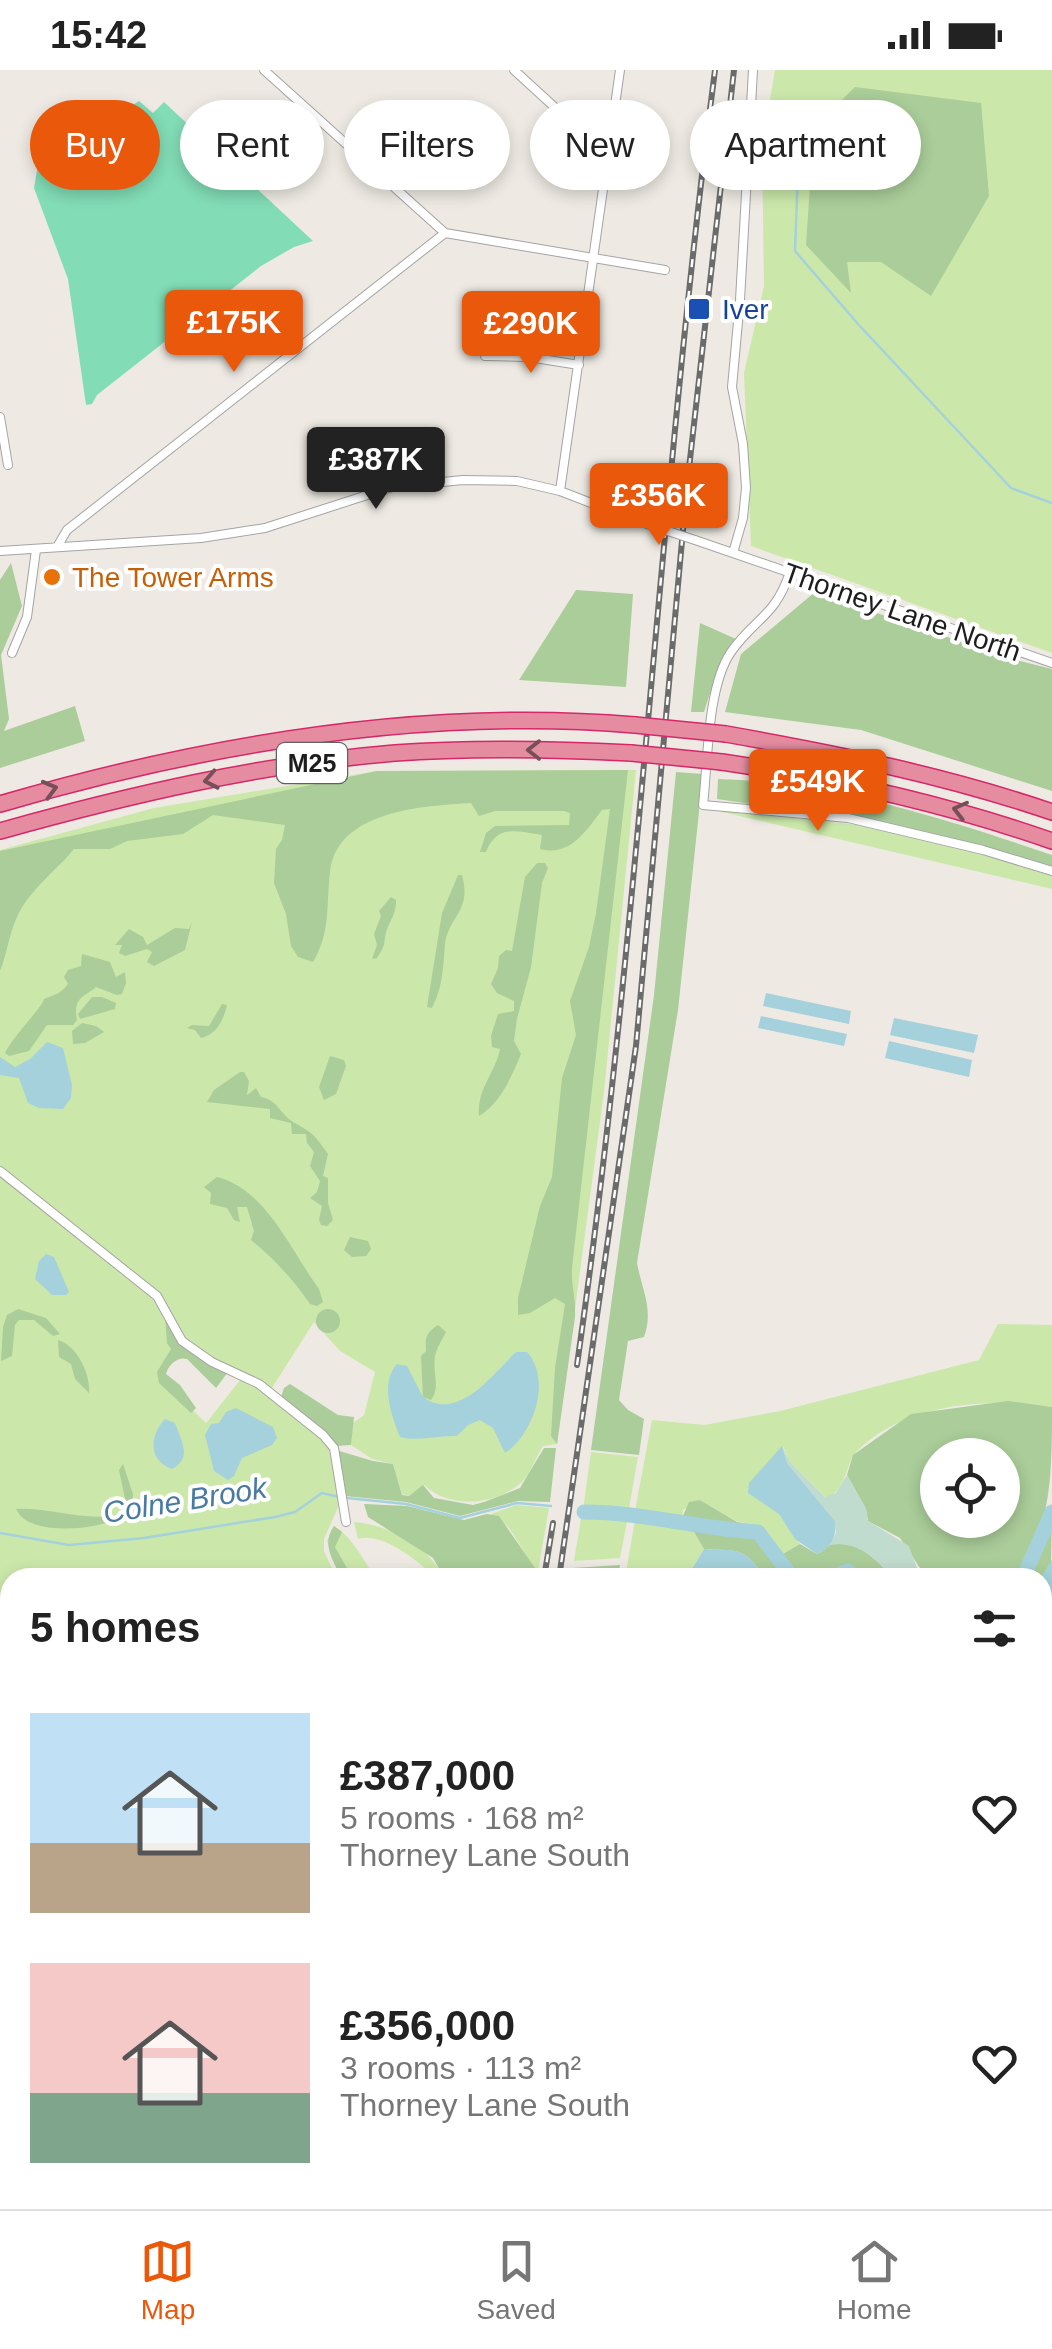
<!DOCTYPE html>
<meta charset="utf-8">
<style>
body{margin:0;font-family:Arial,sans-serif;background:#f2f2f2;color:#222;height:100vh;display:flex;flex-direction:column;font-size:38px;white-space:nowrap}
*{box-sizing:border-box;margin:0}
p{font-size:32px;color:#767676}
.icon{flex:none;width:55px;height:55px;fill:none;stroke:currentColor;stroke-width:2;stroke-linecap:round;stroke-linejoin:round}
.map{position:relative;flex:1;overflow:hidden}
.side{position:absolute;left:0px;top:1498px;width:1052px;height:642px;display:flex;flex-direction:column;background:#fff;border-radius:30px 30px 0 0;box-shadow:0 5px 15px #0003}
.side>*{flex:none}
.hud{position:absolute;left:30px;top:30px;width:992px;height:90px;display:flex;gap:20px}
.fabs{position:absolute;left:920px;top:1368px;display:grid;gap:20px}
.fabs a{display:grid;place-items:center;width:100px;height:100px;border-radius:50%;background:#fff;box-shadow:0 5px 15px #0003;font-size:50px}
.price{position:absolute;translate:-50% -85px;padding:0 22px;border-radius:10px;background:#ea580c;color:#fff;font-size:32px;line-height:65px;filter:drop-shadow(0 2px 5px #0008)}
.price::after{content:'';position:absolute;left:50%;top:60px;width:30px;height:22px;margin-left:-15px;background:inherit;clip-path:polygon(0 0,100% 0,50% 100%)}
.price.selected{background:#222;color:#fff}
ul{padding:0;list-style:none}
li{display:flex;align-items:center;gap:30px;height:250px;padding:0 30px}
li span{display:grid;place-items:center;flex:none;width:280px;height:200px;border-radius:0px;color:#555}
li>.icon{margin-inline-start:auto}
span .icon{width:120px;height:120px;fill:#fffc;stroke-width:1}
li b{font-size:42px}
h2{display:flex;justify-content:space-between;align-items:center;height:120px;padding:0 30px;font-size:42px}
.chip{padding:0 35px;border-radius:45px;background:#fff;box-shadow:0 5px 15px #0003;font-size:35px;line-height:90px}
.chip.selected{background:#ea580c;color:#fff}
.status{display:flex;justify-content:space-between;align-items:center;height:70px;padding:0 50px;background:#fff;direction:ltr}
.status svg{height:28px;fill:currentColor}
.tab-bar{display:flex;justify-content:space-around;align-items:center;height:140px;border-top:2px solid #e0e0e0;background:#fff;font-size:28px;color:#767676}
.tab-bar a{display:grid;justify-items:center;gap:5px}
.tab-bar .selected{color:#ea580c}
.map>svg:first-child{display:block}
.grass{fill:#cbe8aa}
.forest{fill:#aacd99;fill-rule:evenodd}
.wetland{fill:#c0dcce}
.park{fill:#c0f8c3}
.pitch{fill:#82dcb6}
.water{fill:#a4d1db}
.lines{fill:none;stroke-linecap:round;stroke-linejoin:round}
.stream{stroke:#a4d1db;stroke-width:2.5}
.river{stroke:#a4d1db;stroke-width:15}
.street-casing{stroke:#a4a4a4;stroke-width:10}
.highway-casing{stroke:#d6276a;stroke-width:18}
.street{stroke:#fff;stroke-width:8}
.highway{stroke:#e58ca0;stroke-width:15}
.rail-casing{stroke:#6b6b6b;stroke-width:6}
.rail{stroke:#fff;stroke-width:2.5;stroke-dasharray:8;stroke-linecap:butt}
.street-bridge-casing{stroke:#a4a4a4;stroke-width:10;stroke-linecap:butt}
.highway-bridge-casing{stroke:#d6276a;stroke-width:18;stroke-linecap:butt}
.street-bridge{stroke:#fff;stroke-width:8}
.highway-bridge{stroke:#e58ca0;stroke-width:15}
.oneway{stroke:#774f58}
.transit-dot{fill:#1a4fb4;stroke:#fff;stroke-width:4}
.food-dot{fill:#e8710a;stroke:#fff;stroke-width:4}
.labels{text-anchor:middle;dominant-baseline:central;stroke-width:8;stroke-linejoin:round;paint-order:stroke}
.shield{fill:#fff;stroke:#616161;stroke-width:2.5}
.shield-label{font-size:25px;font-weight:bold;fill:#1d1d1d}
.transit-label{font-size:28px;fill:#164399;stroke:#fff;text-anchor:start}
.food-label{font-size:28px;fill:#c56008;stroke:#fff;text-anchor:start}
.street-label{font-size:28px;fill:#1d1d1d;stroke:#fff}
.water-label{font-size:30px;font-style:italic;fill:#497aa3;stroke:#fff}
</style>
<div class="status"><b>15:42</b><svg viewBox="0 0 49 12"><path d="M0 12V9h3v3zM5 12V6h3v6zM10 12V3h3v9zM15 12V0h3v12zM26 1h20v11H26zM47 4h2v5h-2z"/></svg></div>
<div class="map">
<svg width="1052" height="2139" viewBox="0 0 1052 2139">
<rect width="100%" height="100%" fill="#eeeae3"/>
<path class="grass" d="M775,0H1052V583L751,476L744,303L764,216L762,77Z
M636,700L604,1022L557,1374L543,1376C536,1387 531,1403 522,1412C495,1436 449,1439 424,1415L409,1426L402,1424L393,1394L372,1389L351,1375L353,1353L364,1345L375,1302L340,1281L314,1252L270,1321L183,1271L159,1307L206,1353L241,1309L258,1317L332,1379L339,1435L324,1469V1481L336,1507L10,1508V1861L0,1854V780L154,738L377,701Z
M709,739L859,755L969,781L1052,805V819Z
M998,1254L1052,1255V1337C986,1328 906,1332 856,1382C846,1393 848,1414 830,1427H825L790,1392L783,1376L779,1444L800,1474L783,1484L768,1464L755,1455L736,1451L700,1430L683,1440L682,1448L635,1441L652,1350L704,1355L780,1341L979,1290Z
M591,1382L638,1387L628,1444L583,1440Z
M516,1435L549,1438L537,1507H531L534,1497C522,1482 510,1450 491,1444Z
M582,1443L628,1447L620,1488L574,1491Z
M635,1450L691,1457L704,1479L687,1507L625,1508Z
M354,1452C390,1455 427,1476 444,1507H436C418,1492 383,1461 358,1469Z
M334,1456C352,1467 363,1489 375,1507H341L327,1471Z
M1052,2052V2139H974L984,2130H1042L1043,2059Z"/>
<path class="forest" d="M855,17L981,33L989,126L931,226L881,192H847L851,223L806,175L814,57Z
M11,493L22,536L1,585L9,649L4,661L75,636L85,671L0,698V510Z
M576,520L633,524L626,617L519,610Z
M815,522L1012,589L1052,599V721L861,660L725,642L741,584Z
M700,553L736,569L717,601L704,642H691Z
M628,700L572,1198C571,1215 576,1229 575,1247L557,1374L551,1366L555,1298L565,1234L555,1228L530,1243L518,1245V1228L540,1136L552,1107L562,1008L576,965L570,931L589,877L596,843L610,739L602,740C586,761 570,787 540,779L542,765C517,761 497,754 486,782H480L486,763L495,756L569,755L570,743L564,741H495L479,746L471,733C424,736 337,740 330,802C326,835 331,862 313,892L298,887L291,876L286,844L274,813L276,779L282,770L285,755L213,745L183,764L127,771L110,779H74C56,801 29,820 17,847C9,864 7,884 0,901V781L377,701Z
M676,702L703,704L678,940L637,1193C642,1220 654,1240 644,1267L628,1271L619,1330L628,1340L644,1349L639,1385L591,1380L654,925Z
M718,709C831,712 946,749 1052,785V800L883,754L717,729Z
M537,793H545L548,798L542,813L531,897L517,949L514,971L521,984C512,1006 500,1034 479,1046C477,1018 495,1004 500,979L492,977L491,966L498,944L514,941V931L497,923L491,914L498,898L499,886L506,880L512,881L525,807Z
M458,805H462C472,842 449,845 445,874C443,898 443,916 432,938L427,937L442,843Z
M391,827L396,830C396,846 389,851 386,863C383,874 387,873 377,888L372,889L377,875L374,864L381,846L379,841Z
M192,852L185,880L154,896L147,892L152,882L147,879L125,886L119,883L122,875H115L129,859L143,867L147,875L175,858L189,859Z
M82,884L110,892L116,907L125,902L126,913L122,924L117,925L96,917C83,928 73,927 77,950L73,955H47L29,981L9,986L5,983C13,966 42,938 44,929C54,925 62,923 68,914L64,907L68,900L81,896Z
M92,927H102L116,933L115,939L80,949L78,944Z
M222,934L227,935C224,950 216,965 201,968L195,960L187,958L192,955L209,956Z
M82,953L96,956L104,962L85,973L73,974L72,961Z
M330,986L344,990L346,996L336,1024L324,1030L319,1017Z
M240,1002H244L249,1011L247,1025L256,1018L261,1027C279,1031 279,1043 293,1052C314,1064 313,1063 328,1084L323,1106L328,1108V1133L333,1150L327,1156L321,1155L319,1150L322,1136L310,1128L317,1122L320,1111L310,1096L314,1082L307,1073L306,1064H292L291,1053L270,1048V1039L207,1032L214,1020Z
M217,1107C266,1119 291,1181 319,1219L323,1232L317,1236L310,1234C293,1209 274,1189 251,1170L254,1161L247,1137H237L240,1152L234,1150L227,1138L210,1134L211,1123L204,1117Z
M350,1167L368,1171L371,1179L366,1186L352,1187L344,1180Z
M18,1239L46,1248L60,1264L53,1266L34,1250H19L15,1255L12,1286L1,1291L3,1257L7,1245Z
M316 1251a12 12 0 1 1 24 0a12 12 0 1 1-24 0Z
M165,1245L177,1268L228,1302L216,1318L187,1289C178,1286 168,1295 166,1304L180,1315L196,1338L191,1343L159,1313L157,1302L171,1279L167,1273Z
M438,1255L446,1262C442,1270 437,1277 435,1286C432,1303 441,1317 431,1330L423,1327L421,1286L426,1281C425,1267 426,1263 438,1255Z
M58,1270C77,1275 91,1305 89,1323L75,1309L71,1294L59,1287Z
M290,1314L338,1345L354,1347L351,1375L336,1376L287,1334L281,1327L284,1318Z
M1008,1331L1052,1337C1052,1402 1052,1450 1020,1507H926L900,1468L868,1451L866,1439L847,1405L853,1385L911,1344ZM938,1385H1002V1450H938Z
M544,1378H556L550,1432L518,1431L460,1446L406,1432L345,1426L336,1380L373,1391L393,1394L402,1425L409,1426L423,1415L434,1428L473,1435L484,1432L520,1418Z
M123,1394L133,1424L132,1442C108,1459 30,1470 16,1439C51,1437 87,1453 122,1444L127,1438L119,1400Z
M700,1430L737,1452L755,1455L768,1464L783,1484L800,1474L817,1484C822,1482 826,1478 830,1475C852,1464 880,1493 892,1507H861L847,1499L836,1501L828,1507C779,1508 788,1495 759,1462L719,1458L682,1448L689,1432Z
M364,1434L407,1436L464,1450L487,1444L499,1446L535,1498L533,1506L444,1507L433,1488L368,1447Z
M1052,1445L1051,1492L1042,1507L1025,1508Z
M334,1456L342,1462L335,1477L352,1507H341C333,1490 321,1474 334,1456Z
M691,1457L757,1464L794,1507H764C745,1477 738,1481 704,1479Z
M620,1495L618,1507H571L572,1498Z
M613,2130H887L884,2139H620Z
M910,2130H984L974,2139H906Z"/>
<path class="wetland" d="M782,1376L790,1392L825,1427L836,1423L847,1405L866,1439L868,1451L909,1476L917,1498L926,1507H892C876,1488 856,1470 830,1475L836,1463L835,1451L787,1393Z"/>
<path class="park" d="M0,1974L10,1976V2118L0,2110Z"/>
<path class="pitch" d="M139,31L153,43L164,32L313,171L294,177L261,196L97,325L92,334L86,335L68,209L34,118L46,48C86,55 105,54 139,31Z"/>
<path class="water" d="M766,923L851,941L849,954L763,936Z
M761,946L847,964L844,976L758,958Z
M894,948L978,965L974,983L890,965Z
M889,971L972,990L969,1007L885,988Z
M47,972L63,978L72,1015L71,1028L63,1039L39,1038L28,1033L19,1008L0,1005V987L15,997L30,989Z
M46,1184L54,1187L69,1222L66,1225H52L35,1209L39,1191Z
M516,1282H527C552,1309 534,1364 505,1383L493,1358L480,1350L468,1355L457,1366C438,1365 417,1372 400,1367C391,1345 380,1313 397,1294L407,1296L423,1327C458,1353 494,1303 516,1282Z
M236,1338L273,1357L277,1368L272,1375L242,1388L234,1406L228,1410L214,1401L205,1365L211,1354L219,1353L226,1342Z
M165,1349L175,1353C181,1370 193,1388 172,1399C148,1390 149,1366 165,1349Z
M782,1376L787,1393L835,1451C837,1466 832,1478 817,1484L795,1469L779,1444L748,1423L749,1413Z
M704,1479C738,1480 746,1478 764,1507H687Z
M1052,1490V1771L1043,1772L1042,1507Z
M1043,1855L1052,1859V1996L1043,2004Z"/>
<g class="lines">
<path class="stream" d="M798,101L795,181L858,254L1011,418L1052,433
M347,1428L406,1434L460,1448L517,1433L551,1436
M0,1463L69,1475L144,1468L275,1447L295,1442L322,1423L339,1427"/>
<path class="river" d="M584,1442C643,1442 700,1459 758,1462L789,1503L797,1508
M831,1508L847,1501L859,1508
M1023,1508L1052,1442"/>
<defs>
<path id="street" d="M264,0L445,163L665,200
M514,0L608,86
M485,286L529,287L579,295
M0,347L8,395
M560,421L620,0
M695,470L1052,593
M57,477L67,460L445,163
M0,481L201,468L265,458L392,417L463,410L517,411L560,421L635,450
M733,483L743,448L746,418L743,374L732,317L740,230L753,0
M790,502C775,547 756,547 731,582C707,617 708,692 703,735L848,748L983,780L1052,801
M12,583L27,547L36,480
M0,1101L157,1226L182,1271L212,1292L259,1314L323,1365L334,1378L346,1452
M318,2139L320,2130"/>
<path id="highway" d="M726,664C838,684 944,705 1052,742
M722,692C835,709 944,733 1052,771
M0,734C205,674 421,637 635,655
M0,761C129,725 261,694 395,683C474,677 553,679 631,683"/>
</defs>
<use href="#street" class="street-casing"/>
<use href="#highway" class="highway-casing"/>
<use href="#street" class="street"/>
<use href="#highway" class="highway"/>
<defs>
<path id="rail" d="M577,1295C639,865 659,431 715,0
M544,1508L553,1453
M559,1508L636,976L687,416L734,0
M0,1882L10,1890
M0,1927H10
M590,2130L597,2139
M419,2139L421,2130
M434,2139L436,2130"/>
</defs>
<use href="#rail" class="rail-casing"/>
<use href="#rail" class="rail"/>
<defs>
<path id="street-bridge" d="M635,450L695,470"/>
<path id="highway-bridge" d="M635,655L726,664
M631,683L722,692"/>
</defs>
<use href="#street-bridge" class="street-bridge-casing"/>
<use href="#highway-bridge" class="highway-bridge-casing"/>
<use href="#street-bridge" class="street-bridge"/>
<use href="#highway-bridge" class="highway-bridge"/>
</g>
<defs><path id="oneway-chevron" d="M-2-3.5L2.5 0L-2 3.5" fill="none" stroke-width="1.6" stroke-linecap="round" stroke-linejoin="round" transform="scale(2.5)"/></defs>
<g class="oneway">
<use href="#oneway-chevron" transform="translate(534 680) rotate(-180)"/>
<use href="#oneway-chevron" transform="translate(211 710) rotate(169)"/>
<use href="#oneway-chevron" transform="translate(50 719) rotate(-15)"/>
<use href="#oneway-chevron" transform="translate(960 740) rotate(-166)"/>
</g>
<rect class="transit-dot" x="687" y="227" width="24" height="24" rx="5"/>
<circle class="food-dot" cx="52" cy="507" r="10"/>
<g class="labels">
<rect class="shield" x="277" y="673" width="70" height="40" rx="8"/>
<g class="shield-label">
<text x="312" y="693">M25</text>
</g>
<g class="transit-label">
<text x="722" y="239">Iver</text>
</g>
<g class="food-label">
<text x="72" y="507">The Tower Arms</text>
</g>
<g class="street-label">
<text transform="translate(902 542) rotate(19)">Thorney Lane North</text>
</g>
<g class="water-label">
<text transform="translate(185 1430) rotate(-9)">Colne Brook</text>
</g>
</g>
</svg>
<div class="fabs">
<a><svg class="icon" aria-label="locate" viewBox="0 0 24 24"><circle cx="12" cy="12" r="6"/><path d="M12 2v4M12 18v4M2 12h4M18 12h4"/></svg></a>
</div>
<b class="price" style="left:234px;top:305px">£175K</b>
<b class="price" style="left:531px;top:306px">£290K</b>
<b class="price selected" style="left:376px;top:442px">£387K</b>
<b class="price" style="left:659px;top:478px">£356K</b>
<b class="price" style="left:818px;top:764px">£549K</b>
<div class="hud">
<a class="chip selected">Buy</a>
<a class="chip">Rent</a>
<a class="chip">Filters</a>
<a class="chip">New</a>
<a class="chip">Apartment</a>
</div>
<section class="side">
<h2>5 homes<svg class="icon" aria-label="filters" viewBox="0 0 24 24"><path d="M4 7h16M4 17h16"/><circle cx="9" cy="7" r="2"/><circle cx="15" cy="17" r="2"/></svg></h2>
<ul>
<li><span style="background:linear-gradient(#bfe0f5 65%,#b9a48a 0)"><svg class="icon" aria-label="home" viewBox="0 0 24 24"><path d="M3 11l9-7 9 7M6 9v11h12V9"/></svg></span><div><b>£387,000</b><p>5 rooms · 168 m²</p><p>Thorney Lane South</p></div><svg class="icon" aria-label="heart" viewBox="0 0 24 24"><path d="M12 20l-8-8c-3-5 5-10 8-4 3-6 11-1 8 4z"/></svg></li>
<li><span style="background:linear-gradient(#f6c9c9 65%,#7fa58c 0)"><svg class="icon" aria-label="home" viewBox="0 0 24 24"><path d="M3 11l9-7 9 7M6 9v11h12V9"/></svg></span><div><b>£356,000</b><p>3 rooms · 113 m²</p><p>Thorney Lane South</p></div><svg class="icon" aria-label="heart" viewBox="0 0 24 24"><path d="M12 20l-8-8c-3-5 5-10 8-4 3-6 11-1 8 4z"/></svg></li>
</ul>
</section>
</div>
<nav class="tab-bar">
<a class="selected"><svg class="icon" aria-label="map" viewBox="0 0 24 24"><path d="M3 6l6-2 6 2 6-2v14l-6 2-6-2-6 2zM9 4v14M15 6v14"/></svg>Map</a>
<a><svg class="icon" aria-label="saved" viewBox="0 0 24 24"><path d="M7 4h10v16l-5-4-5 4z"/></svg>Saved</a>
<a><svg class="icon" aria-label="home" viewBox="0 0 24 24"><path d="M3 11l9-7 9 7M6 9v11h12V9"/></svg>Home</a>
</nav>
